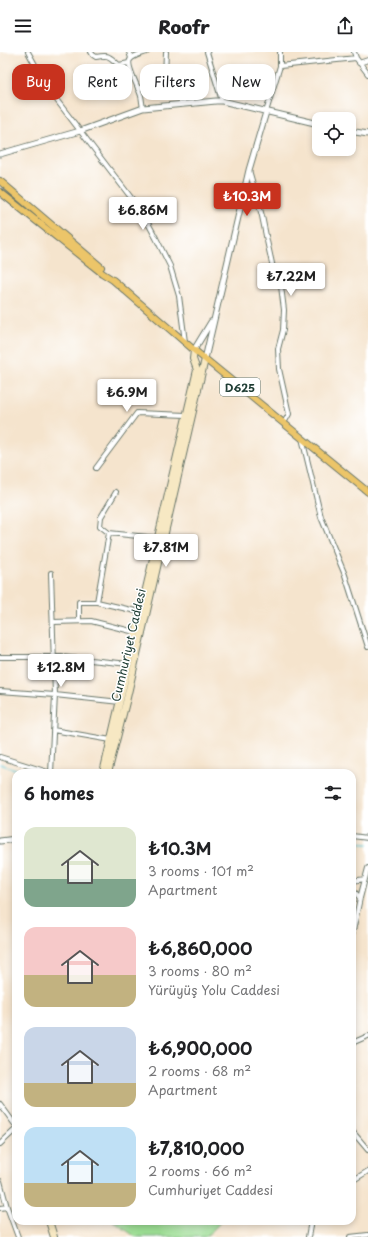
<!DOCTYPE html>
<meta charset="utf-8">
<style>
body{margin:0;font-family:"Playpen Sans",sans-serif;background:#f2f2f2;color:#202124;height:100vh;display:flex;flex-direction:column;font-size:15px;white-space:nowrap}
*{box-sizing:border-box;margin:0}
p{font-size:13px;color:#757577}
.icon{flex:none;width:22px;height:22px;fill:none;stroke:currentColor;stroke-width:2;stroke-linecap:round;stroke-linejoin:round}
.map{position:relative;flex:1;overflow:hidden}
.details{position:absolute;left:12px;top:717px;width:344px;height:456px;display:flex;flex-direction:column;background:#fff;border-radius:12px;box-shadow:0 2px 6px #0003}
.details>*{flex:none}
.top-card{position:absolute;left:12px;top:12px;width:344px;height:36px;display:flex;gap:8px}
.buttons{position:absolute;left:312px;top:60px;display:grid;gap:8px}
.buttons a{display:grid;place-items:center;width:44px;height:44px;border-radius:8px;background:#fff;box-shadow:0 2px 6px #0003;font-size:20px}
.price{position:absolute;translate:-50% -34px;padding:0 9px;border-radius:4px;background:#fff;color:#222;font-size:13px;line-height:26px;filter:drop-shadow(0 1px 2px #0008)}
.price::after{content:'';position:absolute;left:50%;top:24px;width:12px;height:9px;margin-left:-6px;background:inherit;clip-path:polygon(0 0,100% 0,50% 100%)}
.price.on{background:#c8321e;color:#fff}
ul{padding:0;list-style:none}
li{display:flex;align-items:center;gap:12px;height:100px;padding:0 12px}
li span{display:grid;place-items:center;flex:none;width:112px;height:80px;border-radius:12px;color:#555}
li>.icon{margin-inline-start:auto}
span .icon{width:48px;height:48px;fill:#fffc;stroke-width:1}
li b{font-size:17px}
h2{display:flex;justify-content:space-between;align-items:center;height:48px;padding:0 12px;font-size:17px}
.chip{padding:0 14px;border-radius:12px;background:#fff;box-shadow:0 2px 6px #0003;font-size:14px;line-height:36px}
.chip.on{background:#c8321e;color:#fff}
header{display:flex;justify-content:space-between;align-items:center;height:52px;padding:0 12px;background:#fff;font-size:18px;font-weight:800}
.map>svg:first-child{display:block}
.green{fill:#9bdd93;stroke:#5d8d64}
.lines{fill:none;stroke-linecap:round;stroke-linejoin:round}
.stream{stroke:#5ec9d7;stroke-width:1.5}
.minor-casing{stroke:#6a776a;stroke-width:6}
.tertiary-casing{stroke:#6a776a;stroke-width:7}
.secondary-casing{stroke:#6a776a;stroke-width:8}
.primary-casing{stroke:#6a776a;stroke-width:8}
.minor{stroke:#fff;stroke-width:4}
.tertiary{stroke:#fff;stroke-width:5}
.secondary{stroke:#f7e8c3;stroke-width:6}
.primary{stroke:#ecc569;stroke-width:6}
.labels{text-anchor:middle;dominant-baseline:central;stroke-width:3;stroke-linejoin:round;paint-order:stroke}
.shield{fill:#fff;stroke:#627771;stroke-width:1}
.shield-label{font-size:11px;font-weight:bold;fill:#1f3d34}
.street-label{font-size:12px;fill:#1f3d34;stroke:#fff}
</style>
<header><svg class="icon" aria-label="menu" viewBox="0 0 24 24"><path d="M4 6h16M4 12h16M4 18h16"/></svg>Roofr<svg class="icon" aria-label="share" viewBox="0 0 24 24"><path d="M12 15V3M7 8l5-5 5 5M5 13v7h14v-7"/></svg></header>
<div class="map">
<svg width="368" height="1185" viewBox="0 0 368 1185">
<rect width="100%" height="100%" fill="#fff"/>
<filter id="ink" filterUnits="userSpaceOnUse"><feTurbulence type="fractalNoise" baseFrequency=".025" numOctaves="2"/><feDisplacementMap in="SourceGraphic" scale="8" xChannelSelector="R" yChannelSelector="G"/><feConvolveMatrix kernelMatrix="1 2 1 2 8 2 1 2 1" color-interpolation-filters="sRGB"/></filter>
<filter id="wash" filterUnits="userSpaceOnUse"><feTurbulence type="fractalNoise" baseFrequency=".012" numOctaves="4" result="noise"/><feDisplacementMap in="SourceGraphic" scale="16" xChannelSelector="R" yChannelSelector="G"/><feGaussianBlur stdDeviation="0.9" result="paint"/><feColorMatrix in="noise" values="0 0 0 0 0 0 0 0 0 0 0 0 0 0 0 0 0 1.4 0 .05"/><feComposite in="paint" operator="in"/></filter>
<g filter="url(#wash)">
<rect width="100%" height="100%" fill="#f5e4cd"/>
<path class="green" d="M113,1169H221L216,1175L205,1185H136Z"/>
<g class="lines">
<path class="stream" d="M0,712L27,721
M352,791L368,792"/>
</g>
</g>
<g filter="url(#ink)">
<g class="lines">
<defs>
<path id="minor" d="M28,0L49,38L142,160L156,186L170,214L179,244L185,290
M91,0L93,3L96,5C110,2 109,5 119,13L129,11
M129,0L131,6
M207,0L222,49
M354,0L356,6L368,22
M359,11L368,8
M280,14L356,6
M138,37L155,30L165,24L166,0
M143,56C142,52 142,48 141,44C139,36 126,14 130,8C133,3 141,2 147,0
M266,60L280,14V0
M249,118L262,164L267,189L273,216L281,234L284,258L283,278L278,297L279,317L289,362L284,371
M302,386L321,465L345,523L368,595
M96,416L137,361L186,363
M116,440L101,465L100,474L109,481L157,486
M97,550L109,481
M79,569V550H97L140,560
M53,570L91,569L135,580
M0,605H61L129,612
M0,639L55,643L120,650
M53,678L111,688
M0,705L51,721
M51,721L55,643L51,521
M352,784L368,786
M352,829L365,827
M352,837L360,846
M352,884L360,846L368,816
M352,991L368,984
M0,1052L16,1074
M352,1079L368,1098
M0,1092L16,1077
M0,1129L7,1155L18,1185
M352,1129L368,1119
M0,1156L7,1155
M308,1185L311,1169
M350,1185L368,1183"/>
<path id="tertiary" d="M349,79L368,82
M0,102L80,79L143,56L216,49H222L319,72
M194,298L211,270
M205,307L249,118L266,60
M0,789L16,787"/>
<path id="secondary" d="M103,721L197,318L193,307L194,298
M108,721L126,650L205,307
M49,1169L54,1185"/>
<path id="primary" d="M0,129L101,215
M0,140L102,221L113,228L194,298L368,440"/>
</defs>
<use href="#minor" class="minor-casing"/>
<use href="#tertiary" class="tertiary-casing"/>
<use href="#secondary" class="secondary-casing"/>
<use href="#primary" class="primary-casing"/>
<use href="#minor" class="minor"/>
<use href="#tertiary" class="tertiary"/>
<use href="#secondary" class="secondary"/>
<use href="#primary" class="primary"/>
</g>
</g>
<g class="labels">
<rect class="shield" x="220" y="326" width="40" height="18" rx="3"/>
<g class="shield-label">
<text x="240" y="335">D625</text>
</g>
<g class="street-label">
<text transform="translate(128 593) rotate(-77)">Cumhuriyet Caddesi</text>
</g>
</g>
</svg>
<div class="buttons">
<a><svg class="icon" aria-label="locate" viewBox="0 0 24 24"><circle cx="12" cy="12" r="6"/><path d="M12 2v4M12 18v4M2 12h4M18 12h4"/></svg></a>
</div>
<b class="price on" style="left:247px;top:165px">₺10.3M</b>
<b class="price" style="left:143px;top:179px">₺6.86M</b>
<b class="price" style="left:291px;top:245px">₺7.22M</b>
<b class="price" style="left:127px;top:361px">₺6.9M</b>
<b class="price" style="left:166px;top:516px">₺7.81M</b>
<b class="price" style="left:61px;top:636px">₺12.8M</b>
<div class="top-card">
<a class="chip on">Buy</a>
<a class="chip">Rent</a>
<a class="chip">Filters</a>
<a class="chip">New</a>
</div>
<section class="details">
<h2>6 homes<svg class="icon" aria-label="filters" viewBox="0 0 24 24"><path d="M4 7h16M4 17h16"/><circle cx="9" cy="7" r="2"/><circle cx="15" cy="17" r="2"/></svg></h2>
<ul>
<li><span style="background:linear-gradient(#dfe7d0 65%,#7fa58c 0)"><svg class="icon" aria-label="home" viewBox="0 0 24 24"><path d="M3 11l9-7 9 7M6 9v11h12V9"/></svg></span><div><b>₺10.3M</b><p>3 rooms · 101 m²</p><p>Apartment</p></div></li>
<li><span style="background:linear-gradient(#f6c9c9 60%,#c2b280 0)"><svg class="icon" aria-label="home" viewBox="0 0 24 24"><path d="M3 11l9-7 9 7M6 9v11h12V9"/></svg></span><div><b>₺6,860,000</b><p>3 rooms · 80 m²</p><p>Yürüyüş Yolu Caddesi</p></div></li>
<li><span style="background:linear-gradient(#c9d6e8 70%,#c2b280 0)"><svg class="icon" aria-label="home" viewBox="0 0 24 24"><path d="M3 11l9-7 9 7M6 9v11h12V9"/></svg></span><div><b>₺6,900,000</b><p>2 rooms · 68 m²</p><p>Apartment</p></div></li>
<li><span style="background:linear-gradient(#bfe0f5 70%,#c2b280 0)"><svg class="icon" aria-label="home" viewBox="0 0 24 24"><path d="M3 11l9-7 9 7M6 9v11h12V9"/></svg></span><div><b>₺7,810,000</b><p>2 rooms · 66 m²</p><p>Cumhuriyet Caddesi</p></div></li>
</ul>
</section>
</div>
